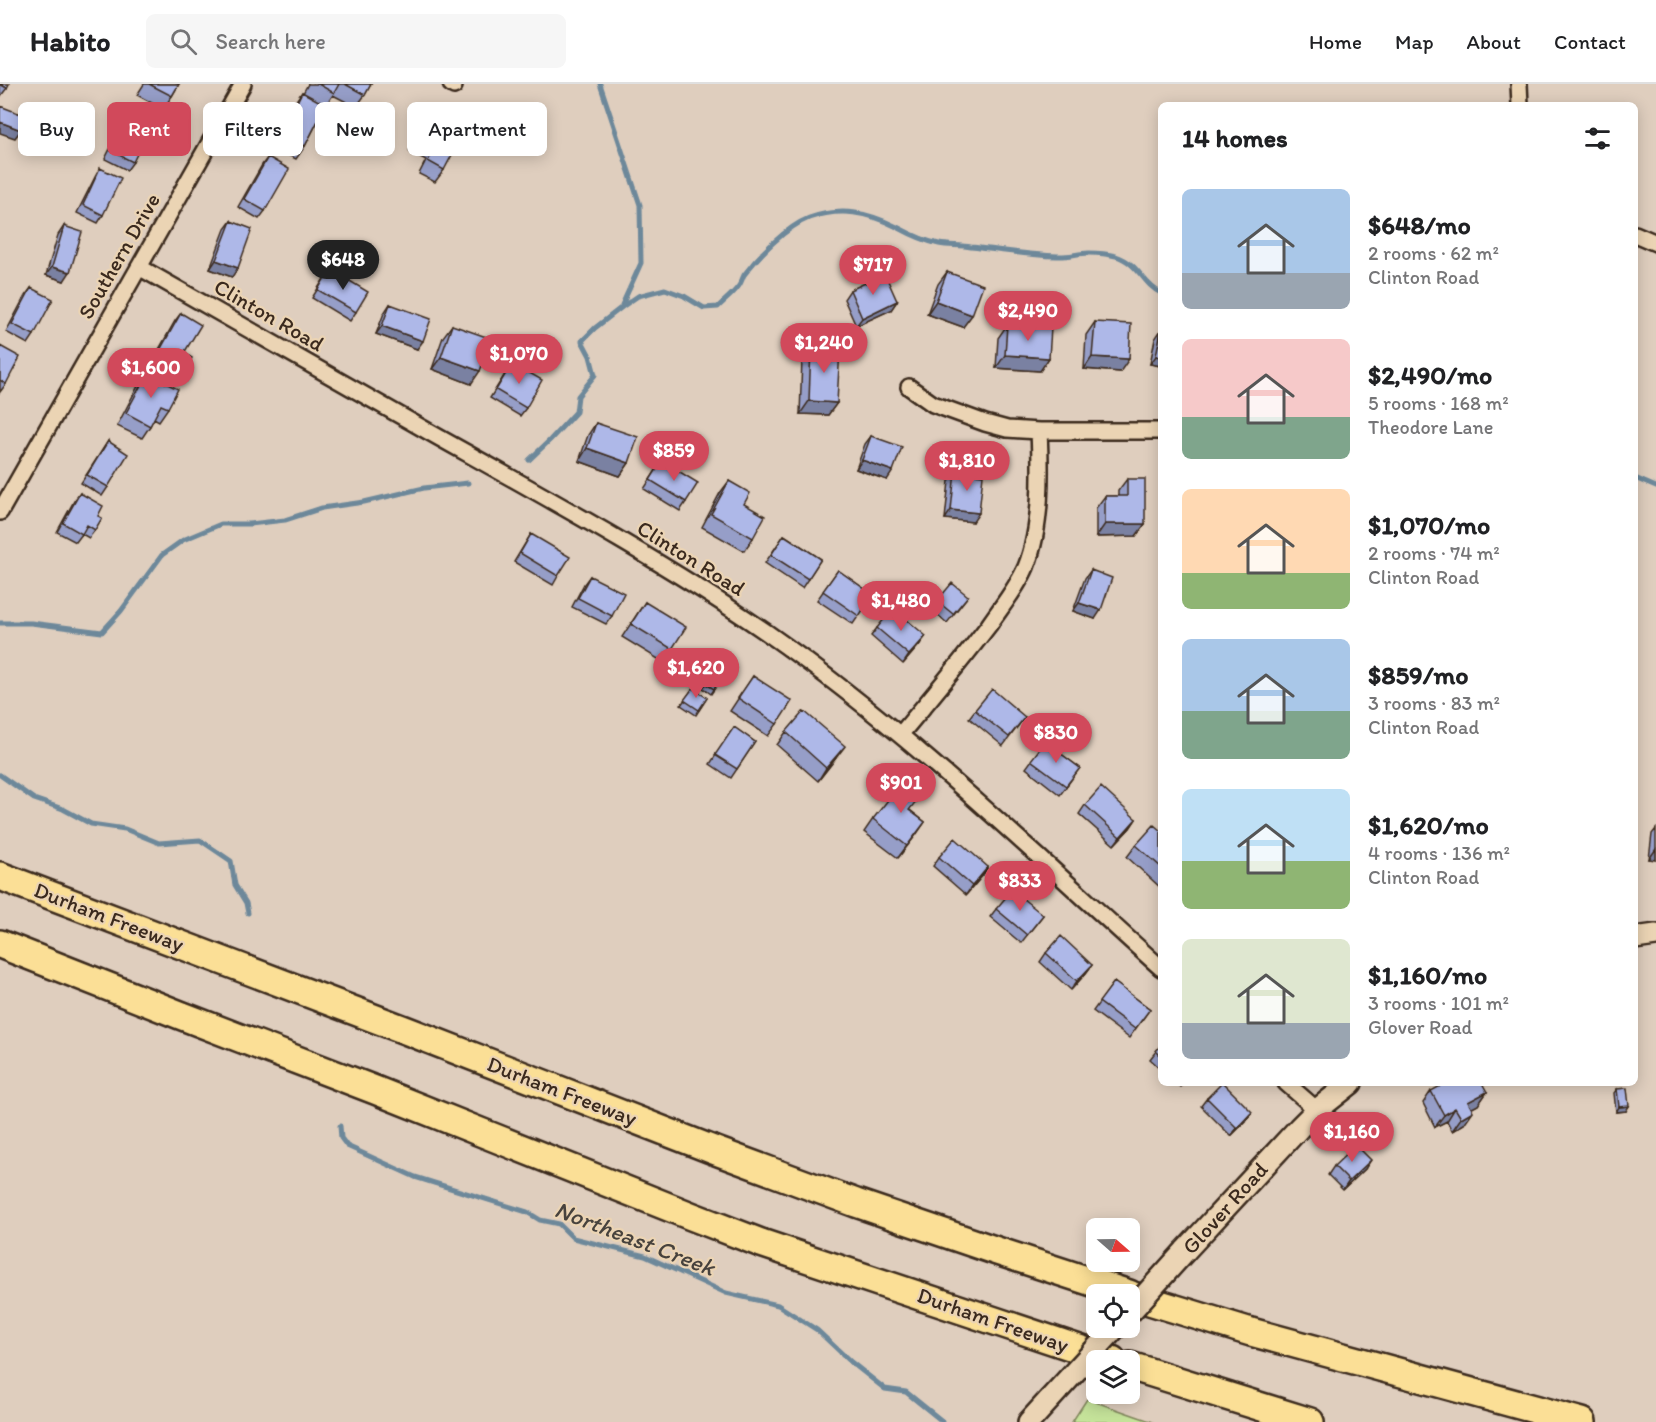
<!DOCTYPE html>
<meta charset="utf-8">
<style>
body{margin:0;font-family:Itim,sans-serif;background:#f6f6f6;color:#202124;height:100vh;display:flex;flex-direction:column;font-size:22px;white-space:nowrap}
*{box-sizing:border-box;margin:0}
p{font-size:20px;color:#757577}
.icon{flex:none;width:33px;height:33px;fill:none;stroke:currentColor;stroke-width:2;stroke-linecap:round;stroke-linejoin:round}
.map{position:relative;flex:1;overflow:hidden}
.panel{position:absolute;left:1158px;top:18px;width:480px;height:984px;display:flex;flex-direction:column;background:#fff;border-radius:9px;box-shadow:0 3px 15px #0003}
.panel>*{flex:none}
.top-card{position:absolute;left:18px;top:18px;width:570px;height:54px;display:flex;gap:12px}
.needle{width:39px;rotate:110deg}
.controls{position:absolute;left:1086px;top:1134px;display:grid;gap:12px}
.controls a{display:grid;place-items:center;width:54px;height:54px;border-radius:9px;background:#fff;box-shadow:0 3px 15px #0003;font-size:30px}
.price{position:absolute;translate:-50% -51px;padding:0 14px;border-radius:21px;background:#d1495b;color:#fff;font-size:20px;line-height:39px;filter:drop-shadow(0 2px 3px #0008)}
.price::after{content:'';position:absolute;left:50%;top:36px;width:18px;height:14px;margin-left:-9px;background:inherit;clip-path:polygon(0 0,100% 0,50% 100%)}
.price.on{background:#222;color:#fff}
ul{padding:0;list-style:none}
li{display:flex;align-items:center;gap:18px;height:150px;padding:0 24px}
li span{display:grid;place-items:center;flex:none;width:168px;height:120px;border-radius:9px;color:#555}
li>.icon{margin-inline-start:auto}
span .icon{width:72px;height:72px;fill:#fffc;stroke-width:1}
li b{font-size:26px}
h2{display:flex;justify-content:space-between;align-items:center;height:72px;padding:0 24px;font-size:26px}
.pill{padding:0 21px;border-radius:9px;background:#fff;box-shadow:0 3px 15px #0003;font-size:21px;line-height:54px}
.pill.on{background:#d1495b;color:#fff}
header{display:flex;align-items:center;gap:36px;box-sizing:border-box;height:84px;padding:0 30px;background:#fff;border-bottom:2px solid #e0e0e0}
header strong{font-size:28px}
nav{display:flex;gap:33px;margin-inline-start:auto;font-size:21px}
.search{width:420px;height:54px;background:#f6f6f6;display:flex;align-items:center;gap:15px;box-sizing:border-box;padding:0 21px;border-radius:9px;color:#757577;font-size:22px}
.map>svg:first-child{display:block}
.green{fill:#c5e39a;stroke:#80865c;stroke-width:1.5}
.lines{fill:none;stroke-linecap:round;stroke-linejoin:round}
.stream{stroke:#6d889a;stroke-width:5}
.street-casing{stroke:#3b2a1e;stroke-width:20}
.secondary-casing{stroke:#3b2a1e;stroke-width:26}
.highway-casing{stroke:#3b2a1e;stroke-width:32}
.street{stroke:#ebd4b4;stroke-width:15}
.secondary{stroke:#ebd4b4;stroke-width:21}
.highway{stroke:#fbdf96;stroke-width:27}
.secondary-bridge-casing{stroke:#3b2a1e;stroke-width:26;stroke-linecap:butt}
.secondary-bridge{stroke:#ebd4b4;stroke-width:21}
.wall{fill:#969ec8;stroke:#3b2a1e;stroke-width:1.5}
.shaded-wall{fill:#7a81a2;stroke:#3b2a1e;stroke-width:1.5}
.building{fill:#aeb8e8;stroke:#3b2a1e;stroke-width:1.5}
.labels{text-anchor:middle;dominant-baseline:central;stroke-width:4.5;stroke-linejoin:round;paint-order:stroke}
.street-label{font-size:22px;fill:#3b2a1e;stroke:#ebd4b4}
.water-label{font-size:24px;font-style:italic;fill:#47423d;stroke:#ebd4b4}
</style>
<header>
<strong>Habito</strong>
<div class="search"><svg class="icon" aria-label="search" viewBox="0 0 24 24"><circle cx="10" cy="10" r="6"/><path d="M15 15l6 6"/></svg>Search here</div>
<nav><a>Home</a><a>Map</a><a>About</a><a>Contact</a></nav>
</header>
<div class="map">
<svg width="1656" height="1338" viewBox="0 0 1656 1338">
<rect width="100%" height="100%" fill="#dfcebe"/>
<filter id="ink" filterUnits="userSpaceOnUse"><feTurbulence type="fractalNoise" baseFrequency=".0167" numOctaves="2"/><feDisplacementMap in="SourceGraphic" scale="12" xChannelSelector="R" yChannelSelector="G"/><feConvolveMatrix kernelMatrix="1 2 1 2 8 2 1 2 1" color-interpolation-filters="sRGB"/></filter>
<g filter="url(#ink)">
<path class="green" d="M1087,1315L1153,1338H1072Z"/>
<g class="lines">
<path class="stream" d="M600,0L640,121L641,179L622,221
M529,376L550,356L576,328L578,312L595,291L590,272L582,257L595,244L622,223L638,212L665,205L684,212L704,224L718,223C725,216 733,210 738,203C741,200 742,195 744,191C758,172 786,143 809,134C841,123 867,128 897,143C910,150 924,157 939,160C949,162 960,161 971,163C1000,166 1028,171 1057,172C1068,173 1078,169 1089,169C1097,169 1108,170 1116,172C1140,180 1142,200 1161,209
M1635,394L1656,403
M0,539H31L102,548L121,527L162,471L183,456L221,440H250L285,436L322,424L364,418L424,404L468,399
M0,691L34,715L63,725L91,740L125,745L159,759L200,756L231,777L235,801L246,819L248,829
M340,1042L341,1054L347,1062L415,1093L527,1128L540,1136L559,1140L573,1154L645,1172L726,1209L778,1221L817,1246L851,1278L885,1305L906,1308L942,1337"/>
<defs>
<path id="street" d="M451,0L454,2
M1519,0L1520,21
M1635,150L1656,159
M139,183C239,239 338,297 438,353C549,415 661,476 766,548C908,647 1033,769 1161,884
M909,303L933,320L985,339L1007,345L1039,347H1161
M0,428L243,0
M900,651C930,615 961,578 989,541C1002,522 1017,504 1026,483C1042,443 1041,389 1039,347
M1286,999L1317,1026"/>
<path id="secondary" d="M1635,854L1656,851
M1185,1167L1299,1044L1317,1026L1351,999
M1029,1338L1049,1316"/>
<path id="highway" d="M0,792L405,946L716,1067L856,1119L997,1167L1129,1210
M0,860L180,931L375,1006L691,1132L761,1159L1112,1276
M1130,1211L1251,1248L1582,1338
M1130,1282L1310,1338"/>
</defs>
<use href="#street" class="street-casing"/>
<use href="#secondary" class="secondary-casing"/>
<use href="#highway" class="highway-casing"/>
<use href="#street" class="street"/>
<use href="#secondary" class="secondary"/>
<use href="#highway" class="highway"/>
<defs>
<path id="secondary-bridge" d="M1130,1228L1185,1167
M1049,1316L1115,1244"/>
</defs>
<use href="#secondary-bridge" class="secondary-bridge-casing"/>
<use href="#secondary-bridge" class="secondary-bridge"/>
</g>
<path class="wall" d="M0,0L7,4L0,13Z
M144,0H179L172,12L163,25L137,11Z
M308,0H371L365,11L356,23L333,11L326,21L305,62L296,75L272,63L293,21L302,8L303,9Z
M429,32L444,86L435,98L419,90L426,76L409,67L420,45Z
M127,35L133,78L127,86L105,75L121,43Z
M268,73L265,127L259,135L238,123L262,81Z
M100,84L103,131L98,139L77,129L95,93Z
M231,137L232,193L210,185L225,145Z
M64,142V197L46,191L58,151Z
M330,185L356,228L350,237L312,214Z
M947,188L963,243L927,230L938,200Z
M31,204L34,251L28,260L6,248L25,212Z
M850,206L897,217L891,226L856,242L844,215Z
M390,220L417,265L376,250L384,229Z
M181,229L186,283L180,292L153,276L175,237Z
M1095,238L1120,288L1084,285L1086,251Z
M452,241L471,300L432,285L443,253Z
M1007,241L1049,274L1040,287L996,284L998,254Z
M1161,246V282L1150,280L1155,255Z
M0,262L6,300L0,308Z
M811,262L837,319L828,331L800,330L802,275Z
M512,279L526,324L520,332L490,314Z
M147,290L168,324L159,337L154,334L150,342L142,354L117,342L138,302Z
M596,339L629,379L620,392L579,377L588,351Z
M871,352L887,396L856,385L865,360Z
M108,357V403L102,412L81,399Z
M662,377L686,418L680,427L644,405Z
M955,388L973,438L945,435L949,397Z
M1127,395L1145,440L1136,452L1096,453V424L1105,412H1118V407Z
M729,397L744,420L753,454L744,467L702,443L720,409Z
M80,409L95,446L89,454L82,450L76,458L57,448L74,417Z
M531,450L558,492L553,501L514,478Z
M784,451L821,475L802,504L765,479Z
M838,486L873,511L853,540L817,516Z
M1091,486L1095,535L1073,527L1085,494Z
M590,492L612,532L606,540L572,523L584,500Z
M968,512L947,539L931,525L937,517Z
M645,518L672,565L663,578L622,553Z
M877,544L920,560L903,580L871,552Z
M718,582L726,588L711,610L703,604Z
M753,592L777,640L768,652L730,627Z
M693,604L707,614L696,631L681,621Z
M975,626L1025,633L1003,662L969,634Z
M734,643L755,658L731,694L710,680Z
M786,648L836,674L818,697L777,661Z
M1045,658L1080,684L1060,711L1026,684Z
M1085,721L1136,735L1130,744L1114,761L1079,730Z
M910,726L925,738L898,774L864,748L873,735Z
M1656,745V776L1649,775L1652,750Z
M1161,747V804L1127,773L1136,761Z
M939,773L988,783L983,791L966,811L933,782Z
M996,825L1043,831L1021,859L990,833Z
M1046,869L1092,881L1086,889L1071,906L1040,878Z
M1114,898L1150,925L1129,954L1093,927Z
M1161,961V985L1150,975Z
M1176,999H1184L1180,1003Z
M1617,1005L1626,1027L1616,1028L1614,1009Z
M1431,1007L1487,1008L1478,1021L1472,1024L1464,1040L1452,1047L1447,1037L1435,1043L1423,1019Z
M1207,1014L1246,1037L1231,1052L1201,1022Z
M1334,1082L1365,1085L1343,1106L1328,1091Z"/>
<path class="shaded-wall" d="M0,38L21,46L15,54L0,49Z
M216,176L238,184L232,193L210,185Z
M52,183L70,188L64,197L46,191Z
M897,217L891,226L856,242L862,234Z
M936,217L972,231L963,243L927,230Z
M382,242L423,257L417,265L376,250Z
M1005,271L1049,274L1040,287L996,284Z
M1156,272L1161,273V282L1150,280Z
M441,273L480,287L471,300L432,285Z
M1092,273L1129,275L1120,288L1084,285Z
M809,317L837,319L828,331L800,330Z
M587,364L629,379L620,392L579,377Z
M862,376L893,387L887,396L856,385Z
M951,426L979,429L973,438L945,435Z
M1105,440H1145L1136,452L1096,453Z
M1079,519L1101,526L1095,535L1073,527Z
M926,552L920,560L903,580L909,571Z
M845,662L836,674L818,697L826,684Z
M1136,735L1130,744L1114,761L1120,753Z
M925,738L916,751L898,774Z
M1656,765V776L1649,775Z
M988,783L983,791L966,811L972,802Z
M1092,881L1086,889L1071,906L1077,897Z
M1487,1008L1478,1021L1459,1031L1468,1018Z
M1629,1022L1626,1027L1616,1028L1619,1023Z
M1455,1024L1447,1037L1435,1043L1444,1031Z
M1473,1027L1464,1040L1452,1047L1461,1034Z
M1252,1028L1246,1037L1231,1052L1237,1044Z
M1371,1076L1365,1085L1343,1106L1349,1097Z"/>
<path class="building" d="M0,0H9L7,4Z
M149,0H179L172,12Z
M318,0H339L334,9Z
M345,0H371L365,11Z
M302,8L326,21L305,62L281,50Z
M0,22L26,32L21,46L0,38Z
M429,32L463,50L444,86L428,77L435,64L418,54Z
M127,35L149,46L133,78L111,67Z
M268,73L289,85L265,127L244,115Z
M100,84L121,94L103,131L83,121Z
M231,137L252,145L238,184L216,176Z
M64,142L82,148L70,188L52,183Z
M330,185L368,208L356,228L318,206Z
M947,188L983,201L972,231L936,217Z
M885,190L897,217L862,234L850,206Z
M31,204L53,215L34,251L12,240Z
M390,220L431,235L423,257L382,242Z
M181,229L201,241L184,269L192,274L186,283L159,268Z
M1095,238L1131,240L1129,275L1092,273Z
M452,241L492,255L480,287L441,273Z
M1007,241L1051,244L1049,274L1005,271Z
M1161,246V273L1156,272Z
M0,262L20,273L6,300L0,296Z
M811,262L840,264L837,319L809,317Z
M512,279L542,296L526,324L496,306Z
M147,290L178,305L168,324L161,321L150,342L126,329Z
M596,339L638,353L629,379L587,364Z
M871,352L902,363L893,387L862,376Z
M108,357L128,370L108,403L87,391Z
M662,377L698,399L686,418L650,396Z
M955,388L983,391L979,429L951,426Z
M1127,395H1145V440H1105V412H1127Z
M729,397L750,409L744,420L765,432L753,454L711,430Z
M80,409L103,422L98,432L102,434L95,446L87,441L82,450L63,439Z
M531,450L570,473L558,492L520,469Z
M784,451L821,475L808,495L771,471Z
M838,486L873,511L859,532L823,507Z
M1091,486L1112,494L1101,526L1079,519Z
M590,492L624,509L612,532L578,514Z
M952,499L968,512L953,530L937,517Z
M645,518L686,543L672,565L631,540Z
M893,524L926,552L909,571L877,544Z
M718,582L726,588L714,605L706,600Z
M753,592L792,617L777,640L738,614Z
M693,604L707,614L699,626L684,616Z
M992,605L1025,633L1009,653L975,626Z
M804,627L845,662L826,684L786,648Z
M734,643L755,658L737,685L715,671Z
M1045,658L1080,684L1066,702L1031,676Z
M903,697L921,711L909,726L925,738L907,762L873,735Z
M1101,703L1136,735L1120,753L1085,721Z
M1154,741L1161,747V783L1136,761Z
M955,754L988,783L972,802L939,773Z
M1012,806L1043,831L1027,851L996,825Z
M1061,852L1092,881L1077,897L1046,869Z
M1114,898L1150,925L1135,945L1099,918Z
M1161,961V972L1156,967Z
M1222,999H1223L1252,1028L1237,1044L1207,1014Z
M1446,999H1482L1487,1008L1468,1018L1473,1027L1461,1034L1455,1024L1444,1031L1431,1007Z
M1627,1004L1629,1022L1619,1023L1617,1005Z
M1356,1061L1371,1076L1349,1097L1334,1082Z"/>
</g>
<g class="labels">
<g class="street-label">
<text transform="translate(119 172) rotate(-60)">Southern Drive</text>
<text transform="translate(269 231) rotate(30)">Clinton Road</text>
<text transform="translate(691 474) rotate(32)">Clinton Road</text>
<text transform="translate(109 833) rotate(21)">Durham Freeway</text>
<text transform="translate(562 1007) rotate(21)">Durham Freeway</text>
<text transform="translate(1225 1124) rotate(-48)">Glover Road</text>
<text transform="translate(993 1236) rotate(19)">Durham Freeway</text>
</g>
<g class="water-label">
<text transform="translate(635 1154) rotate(21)">Northeast Creek</text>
</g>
</g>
</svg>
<div class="controls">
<a><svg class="needle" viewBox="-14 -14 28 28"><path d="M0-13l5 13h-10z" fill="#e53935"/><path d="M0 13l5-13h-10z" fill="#757577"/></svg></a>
<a><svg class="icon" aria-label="locate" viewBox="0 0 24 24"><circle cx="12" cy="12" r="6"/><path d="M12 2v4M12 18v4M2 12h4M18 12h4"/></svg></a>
<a><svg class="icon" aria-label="layers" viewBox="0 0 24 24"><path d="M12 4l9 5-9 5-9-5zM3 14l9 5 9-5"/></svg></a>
</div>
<b class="price on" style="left:343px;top:207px">$648</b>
<b class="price" style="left:873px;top:212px">$717</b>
<b class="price" style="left:1028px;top:258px">$2,490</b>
<b class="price" style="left:824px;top:290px">$1,240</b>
<b class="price" style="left:519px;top:301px">$1,070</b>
<b class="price" style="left:151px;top:315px">$1,600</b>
<b class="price" style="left:674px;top:398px">$859</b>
<b class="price" style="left:967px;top:408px">$1,810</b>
<b class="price" style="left:901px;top:548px">$1,480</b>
<b class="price" style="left:696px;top:615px">$1,620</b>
<b class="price" style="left:1056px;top:680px">$830</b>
<b class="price" style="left:901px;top:730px">$901</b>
<b class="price" style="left:1020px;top:828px">$833</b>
<b class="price" style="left:1352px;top:1079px">$1,160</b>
<div class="top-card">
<a class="pill">Buy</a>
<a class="pill on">Rent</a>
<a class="pill">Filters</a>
<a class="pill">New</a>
<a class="pill">Apartment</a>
</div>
<section class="panel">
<h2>14 homes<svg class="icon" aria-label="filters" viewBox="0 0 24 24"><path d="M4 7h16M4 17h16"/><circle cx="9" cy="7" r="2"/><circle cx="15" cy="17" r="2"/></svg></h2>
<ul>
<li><span style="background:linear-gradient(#a9c7e8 70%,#9aa5b1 0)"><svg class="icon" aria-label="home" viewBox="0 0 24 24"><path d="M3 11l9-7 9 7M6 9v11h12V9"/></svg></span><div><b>$648/mo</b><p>2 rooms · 62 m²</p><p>Clinton Road</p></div></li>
<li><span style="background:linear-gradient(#f6c9c9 65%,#7fa58c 0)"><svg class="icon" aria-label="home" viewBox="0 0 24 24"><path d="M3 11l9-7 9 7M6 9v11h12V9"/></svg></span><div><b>$2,490/mo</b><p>5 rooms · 168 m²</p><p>Theodore Lane</p></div></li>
<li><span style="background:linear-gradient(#ffd9b3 70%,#8fb573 0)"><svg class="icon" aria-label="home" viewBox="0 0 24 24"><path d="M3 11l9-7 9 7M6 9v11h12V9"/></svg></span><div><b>$1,070/mo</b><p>2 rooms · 74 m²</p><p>Clinton Road</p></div></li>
<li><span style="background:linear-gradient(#a9c7e8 60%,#7fa58c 0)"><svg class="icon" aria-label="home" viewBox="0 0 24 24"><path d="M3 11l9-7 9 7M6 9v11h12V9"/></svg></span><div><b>$859/mo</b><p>3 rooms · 83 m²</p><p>Clinton Road</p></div></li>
<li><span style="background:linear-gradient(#bfe0f5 60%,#8fb573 0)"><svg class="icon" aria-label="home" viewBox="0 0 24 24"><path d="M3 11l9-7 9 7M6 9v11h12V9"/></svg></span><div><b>$1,620/mo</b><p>4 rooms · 136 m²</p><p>Clinton Road</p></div></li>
<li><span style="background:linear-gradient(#dfe7d0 70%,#9aa5b1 0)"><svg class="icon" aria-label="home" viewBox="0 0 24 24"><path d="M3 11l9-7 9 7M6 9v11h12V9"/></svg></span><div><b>$1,160/mo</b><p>3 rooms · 101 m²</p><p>Glover Road</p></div></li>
</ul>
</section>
</div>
